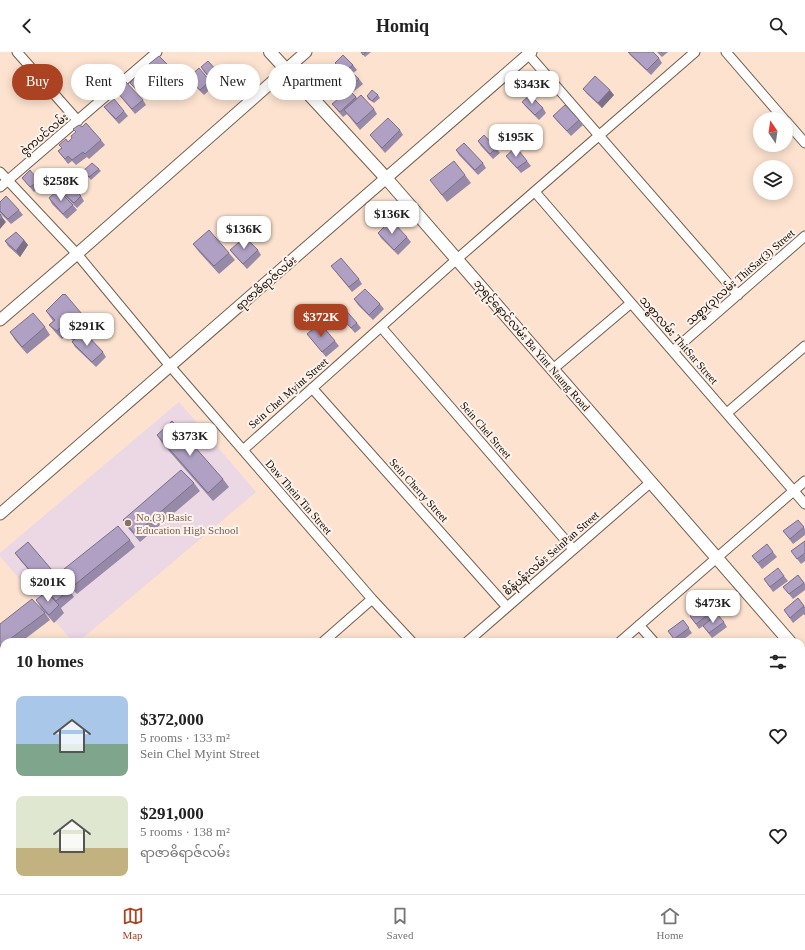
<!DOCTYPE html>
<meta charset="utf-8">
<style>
body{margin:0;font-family:"Times New Roman","Noto Sans Myanmar",serif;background:#f6f6f6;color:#222;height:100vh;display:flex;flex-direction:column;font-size:15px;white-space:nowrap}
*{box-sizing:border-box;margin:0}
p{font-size:13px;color:#767676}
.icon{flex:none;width:22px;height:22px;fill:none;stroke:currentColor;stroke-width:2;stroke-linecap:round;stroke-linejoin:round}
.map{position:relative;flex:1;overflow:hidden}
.sheet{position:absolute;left:0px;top:586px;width:805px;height:256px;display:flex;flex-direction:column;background:#fff;border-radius:12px 12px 0 0;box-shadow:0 2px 10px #0003}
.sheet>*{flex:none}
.guide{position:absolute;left:12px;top:12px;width:400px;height:36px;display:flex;gap:8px}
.needle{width:26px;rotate:347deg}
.tools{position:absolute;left:753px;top:60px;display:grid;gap:8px}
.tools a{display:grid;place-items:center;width:40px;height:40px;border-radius:50%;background:#fff;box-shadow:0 2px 10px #0003;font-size:20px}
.price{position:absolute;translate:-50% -34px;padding:0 9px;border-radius:8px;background:#fff;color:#222;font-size:13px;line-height:26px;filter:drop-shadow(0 1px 2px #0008)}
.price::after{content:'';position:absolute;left:50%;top:24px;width:12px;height:9px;margin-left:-6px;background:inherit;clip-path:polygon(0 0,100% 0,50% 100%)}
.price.active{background:#ab4323;color:#fff}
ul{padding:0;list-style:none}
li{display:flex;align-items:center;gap:12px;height:100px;padding:0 16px}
li span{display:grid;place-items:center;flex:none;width:112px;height:80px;border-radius:8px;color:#555}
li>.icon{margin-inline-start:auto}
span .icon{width:48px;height:48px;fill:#fffc;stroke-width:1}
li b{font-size:17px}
h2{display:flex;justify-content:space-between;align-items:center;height:48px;padding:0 16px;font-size:17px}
.pill{padding:0 14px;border-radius:18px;background:#fff;box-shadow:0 2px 10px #0003;font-size:14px;line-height:36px}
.pill.active{background:#ab4323;color:#fff}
header{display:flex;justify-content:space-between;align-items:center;height:52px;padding:0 16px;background:#fff;font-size:18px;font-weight:700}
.dock{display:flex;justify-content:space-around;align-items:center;height:56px;border-top:1px solid #e0e0e0;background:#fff;font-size:11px;color:#767676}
.dock a{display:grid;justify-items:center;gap:2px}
.dock .active{color:#ab4323}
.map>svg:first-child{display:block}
.education{fill:#ecd7e5}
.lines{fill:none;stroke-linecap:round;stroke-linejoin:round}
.minor-casing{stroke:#745e4e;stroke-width:11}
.tertiary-casing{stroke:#745e4e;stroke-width:13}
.secondary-casing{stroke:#745e4e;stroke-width:14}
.minor{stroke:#fff;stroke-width:9}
.tertiary{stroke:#fff;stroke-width:11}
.secondary{stroke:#fff;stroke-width:12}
.wall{fill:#978aa8}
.shaded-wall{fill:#7b7088}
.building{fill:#b0a0c3;stroke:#7b7088}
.education-dot{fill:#8d6e63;stroke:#fdf3eb;stroke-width:1.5}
.labels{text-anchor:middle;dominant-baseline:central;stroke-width:4;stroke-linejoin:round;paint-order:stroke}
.street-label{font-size:11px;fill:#130b06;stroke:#fdf3eb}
.education-label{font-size:11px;fill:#785e54;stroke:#fdf3eb;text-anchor:start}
</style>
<header><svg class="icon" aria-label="back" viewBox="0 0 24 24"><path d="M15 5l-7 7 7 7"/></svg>Homiq<svg class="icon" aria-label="search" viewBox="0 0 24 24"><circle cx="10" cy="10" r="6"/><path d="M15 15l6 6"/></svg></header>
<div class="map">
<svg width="805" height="842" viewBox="0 0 805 842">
<rect width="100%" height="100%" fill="#fce2cf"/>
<path class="education" d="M179,350L256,440L78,590H73L0,504V501Z"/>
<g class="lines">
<defs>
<path id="minor" d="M17,0L78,69
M726,0L784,67
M528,2L738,243
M786,69L805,91
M0,120L77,202L170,314L372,547L412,590
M0,135L157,0
M535,140L805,452
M381,275L573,497
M673,299L805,184
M553,317L631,251
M312,336L507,555
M727,361L805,294
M243,398L457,207L695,0
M639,573L654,590
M323,590L372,547
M467,590L651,430
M620,590L805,429
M801,758L805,762
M801,791L805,788
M0,822L4,827
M14,838L17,842
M146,838L150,842
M257,838L260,842
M389,838L393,842
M522,838L525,842
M35,842L39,838
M322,842L327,838
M608,842L613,838
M742,842L747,838"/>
<path id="tertiary" d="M0,268L77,202L306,0
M0,462L531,0"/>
<path id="secondary" d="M270,0L386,126L790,590
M801,603L805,608"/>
</defs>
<use href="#minor" class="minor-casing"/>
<use href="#tertiary" class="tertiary-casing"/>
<use href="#secondary" class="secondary-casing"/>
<use href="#minor" class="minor"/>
<use href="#tertiary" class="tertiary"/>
<use href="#secondary" class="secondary"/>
</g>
<path class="wall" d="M361,0H371L365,5Z
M628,0H653L659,6L662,11L651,23L630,3Z
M657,0H668L662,5Z
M335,11L353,13L357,18L353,21L359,27L363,32L352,41L357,46L374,57L377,62L360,78L347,62L343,65L336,57L332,52L341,45L335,40L331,34L333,33L329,29L342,26L345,23L338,16Z
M149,12L176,21L179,26L175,28L177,31L171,36L152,17Z
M201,15L218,20L221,25L215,32L204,20Z
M188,26L210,29L214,34L204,43L192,31Z
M130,31L147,35L151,40L143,46Z
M583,37L614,43L602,56L587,42Z
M115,38L143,48L146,53L135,62Z
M378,43L380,46L374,51L368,47L367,44Z
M522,50L543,56L546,61L539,68L526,55Z
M104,55L124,59L128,64L119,72L108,60Z
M553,64L579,68L583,73L571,84L557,69Z
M82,75L101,88L105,93L89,107L87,105L76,113L72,109L68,112L58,99L72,86L76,80L73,77Z
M400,78L403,83L385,101L374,88L370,83Z
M478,89L496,96L500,101L493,107L481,94Z
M456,98L483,111L486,116L478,123L459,103Z
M506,104L527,109L531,114L521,121L510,109Z
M99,117L101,119L91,128L83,119Z
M465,123L471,131L447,150L430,128Z
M22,126L39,129L42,134L34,140Z
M60,138L81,144L84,149L77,156L64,143Z
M49,146L73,153L77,158L67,167L52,152Z
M0,150L19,158L23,163L11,172L0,161Z
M378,181L407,185L411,190L398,203L381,186Z
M24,188L28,193L20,205L8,194L5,189Z
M193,192L229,201L235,208L219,222L199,200Z
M230,198H258L261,203L247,217L234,203Z
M331,214L359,227L362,232L352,240Z
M354,247L380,252L384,257L373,268L358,253Z
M46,259L87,268L93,276L86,282L103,300L106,305L96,315L75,295L72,290L73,289L67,283L62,287L55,280L49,273L53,269Z
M336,259L357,271L361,276L355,281L340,264Z
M45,275L50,283L27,302L15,288L10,280Z
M307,282L335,289L339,294L326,305Z
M157,383L223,427L229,435L213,449L162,391Z
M194,431L200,439L140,490L128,476L123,468Z
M798,468L805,477V483L793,492L783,479Z
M130,488L135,495L77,542L65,529L59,521Z
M805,489V509L801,512L791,499Z
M773,500L777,505L762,517L752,504Z
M15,501L69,538L74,545L61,556L64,561L54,571L41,556L36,548L53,547L20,508Z
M798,523L805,532V538L793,547L783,535Z
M784,524L788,529L773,540L764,527Z
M798,546L805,555V564L804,562L793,571L784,558Z
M45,561L50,568L21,590H4V603L1,605L0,604V572Z
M710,561L714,565L724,570L727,575L712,586L703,574L699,577L690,564Z
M683,568L692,581L680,590H676L668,579Z
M801,713L805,718V725L801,728Z
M805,725V746L802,748L801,746V728Z
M786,838H800L803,842H789Z"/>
<path class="shaded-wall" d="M610,38L614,43L602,56L598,51Z
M2,165L6,170L0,177V168Z
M24,188L28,193L20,205L16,199Z"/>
<path class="building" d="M361,0H366L363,3Z
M628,0H653L659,6L647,18Z
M343,3L353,13L344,20L335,11Z
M159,4L176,21L170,24L173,26L167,31L149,12Z
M208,9L218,20L211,27L201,15Z
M199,16L210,29L200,38L188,26Z
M350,19L359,27L340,43L331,34Z
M337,22L342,26L333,33L329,29Z
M136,24L147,35L140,41L130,31Z
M595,24L610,38L598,51L583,37Z
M124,28L143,48L132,57L115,38Z
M349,38L356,45L340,60L332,52Z
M372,38L378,43L372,49L367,44Z
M361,43L374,57L357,72L344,58Z
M530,43L543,56L535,63L522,50Z
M114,47L124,59L116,67L104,55Z
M565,53L579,68L567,79L553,64Z
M388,66L400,78L382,96L370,83Z
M86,71L101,88L85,102L83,100L72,108L68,104L65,107L58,99L62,96L59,93L66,87L68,90L72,86L71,84L76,80L73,77L79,73L82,75Z
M484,83L496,96L490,102L478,89Z
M464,91L483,111L475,118L456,98Z
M516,95L527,109L517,116L506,104Z
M454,109L465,123L442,143L430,128Z
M92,111L99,117L89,125L83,119Z
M30,118L39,129L30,135L22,126Z
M68,131L81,144L74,151L60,138Z
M58,138L73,153L63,162L49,146Z
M6,144L19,158L8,167L0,159V150Z
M0,162L2,165L0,168Z
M391,168L407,185L394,198L378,181Z
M209,178L229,201L214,214L193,192Z
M16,180L24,188L16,199L5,189Z
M245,185L258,198L243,212L230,198Z
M341,206L359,227L349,235L331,214Z
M365,237L380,252L369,263L354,247Z
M63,242L64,243L65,242L87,268L70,284L61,275L57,279L49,273L55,268L46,259Z
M342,254L357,271L351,276L336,259Z
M33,261L45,275L22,295L10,280Z
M320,271L335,289L322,300L307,282Z
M83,279L103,300L92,310L72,290Z
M172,369L223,427L208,441L157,383Z
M181,418L194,431L135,482L123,468Z
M798,468L804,475L790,487L783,479Z
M118,474L130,488L72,535L59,521Z
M805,489V501L797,507L791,499Z
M28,490L69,538L56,549L15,501Z
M767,492L773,500L758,511L752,504Z
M778,516L784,524L770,535L764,527Z
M798,523L804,531L789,542L783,535Z
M46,540L59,553L49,563L36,548Z
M798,546L804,554L790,566L784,558Z
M32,547L45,561L6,590H4V591L0,594V572Z
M704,553L710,561L696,572L690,564Z
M717,562L724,570L709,581L703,574Z
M683,568L689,576L674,587L668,579Z
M801,713L804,717L801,720Z
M805,725V738L801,741V728Z
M805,803V815L803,816L801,813V806Z
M786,838H798L789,841Z"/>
<circle class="education-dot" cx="128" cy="471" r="4"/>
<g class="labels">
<g class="street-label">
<text transform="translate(44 82) rotate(-40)">ဇွဲကပင်လမ်း</text>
<text transform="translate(740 225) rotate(-41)">သစ္စာ(၃)လမ်း ThitSar(3) Street</text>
<text transform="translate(266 231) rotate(-41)">ရာဇာဓိရာဇ်လမ်း</text>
<text transform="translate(679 288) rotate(49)">သစ္စာလမ်း ThitSar Street</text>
<text transform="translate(532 293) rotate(49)">ဘုရင့်နောင်လမ်း Ba Yint Naung Road</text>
<text transform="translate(288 341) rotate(-41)">Sein Chel Myint Street</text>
<text transform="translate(486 378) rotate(49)">Sein Chel Street</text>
<text transform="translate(419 438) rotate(48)">Sein Cherry Street</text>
<text transform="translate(299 445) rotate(49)">Daw Thein Tin Street</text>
<text transform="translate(551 501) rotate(-41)">စိန်ပန်းလမ်း SeinPan Street</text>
</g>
<g class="education-label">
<text x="136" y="465">No.(3) Basic<tspan x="136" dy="13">Education High School</tspan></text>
</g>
</g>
</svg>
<div class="tools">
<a><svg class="needle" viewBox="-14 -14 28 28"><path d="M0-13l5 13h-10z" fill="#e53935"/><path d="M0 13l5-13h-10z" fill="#767676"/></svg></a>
<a><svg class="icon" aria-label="layers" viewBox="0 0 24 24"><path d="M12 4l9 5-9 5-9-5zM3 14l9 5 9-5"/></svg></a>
</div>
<b class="price" style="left:532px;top:53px">$343K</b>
<b class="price" style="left:516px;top:106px">$195K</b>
<b class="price" style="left:61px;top:150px">$258K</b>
<b class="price" style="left:392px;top:183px">$136K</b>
<b class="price" style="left:244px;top:198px">$136K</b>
<b class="price active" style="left:321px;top:286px">$372K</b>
<b class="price" style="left:87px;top:295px">$291K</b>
<b class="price" style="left:190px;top:405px">$373K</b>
<b class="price" style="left:48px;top:551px">$201K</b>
<b class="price" style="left:713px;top:572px">$473K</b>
<div class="guide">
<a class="pill active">Buy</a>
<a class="pill">Rent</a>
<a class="pill">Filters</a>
<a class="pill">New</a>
<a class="pill">Apartment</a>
</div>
<section class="sheet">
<h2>10 homes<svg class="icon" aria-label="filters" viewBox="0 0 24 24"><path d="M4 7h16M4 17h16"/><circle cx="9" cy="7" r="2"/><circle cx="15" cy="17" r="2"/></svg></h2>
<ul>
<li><span style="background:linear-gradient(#a9c7e8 60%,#7fa58c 0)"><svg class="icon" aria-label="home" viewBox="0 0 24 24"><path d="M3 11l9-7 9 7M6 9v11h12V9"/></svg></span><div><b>$372,000</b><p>5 rooms · 133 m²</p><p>Sein Chel Myint Street</p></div><svg class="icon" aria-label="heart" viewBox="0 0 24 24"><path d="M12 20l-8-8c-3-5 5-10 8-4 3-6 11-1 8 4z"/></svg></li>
<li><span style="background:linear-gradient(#dfe7d0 65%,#c2b280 0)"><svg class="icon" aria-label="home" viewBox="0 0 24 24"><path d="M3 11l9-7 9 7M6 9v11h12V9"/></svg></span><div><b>$291,000</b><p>5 rooms · 138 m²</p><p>ရာဇာဓိရာဇ်လမ်း</p></div><svg class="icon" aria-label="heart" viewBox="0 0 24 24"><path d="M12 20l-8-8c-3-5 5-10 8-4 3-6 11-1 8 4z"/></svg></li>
</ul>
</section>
</div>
<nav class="dock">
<a class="active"><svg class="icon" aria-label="map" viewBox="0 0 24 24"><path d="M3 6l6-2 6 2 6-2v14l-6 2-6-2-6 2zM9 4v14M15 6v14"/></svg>Map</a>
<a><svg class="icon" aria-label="saved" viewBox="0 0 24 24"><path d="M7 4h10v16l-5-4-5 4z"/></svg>Saved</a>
<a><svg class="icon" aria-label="home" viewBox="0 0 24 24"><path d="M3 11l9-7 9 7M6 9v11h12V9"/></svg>Home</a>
</nav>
